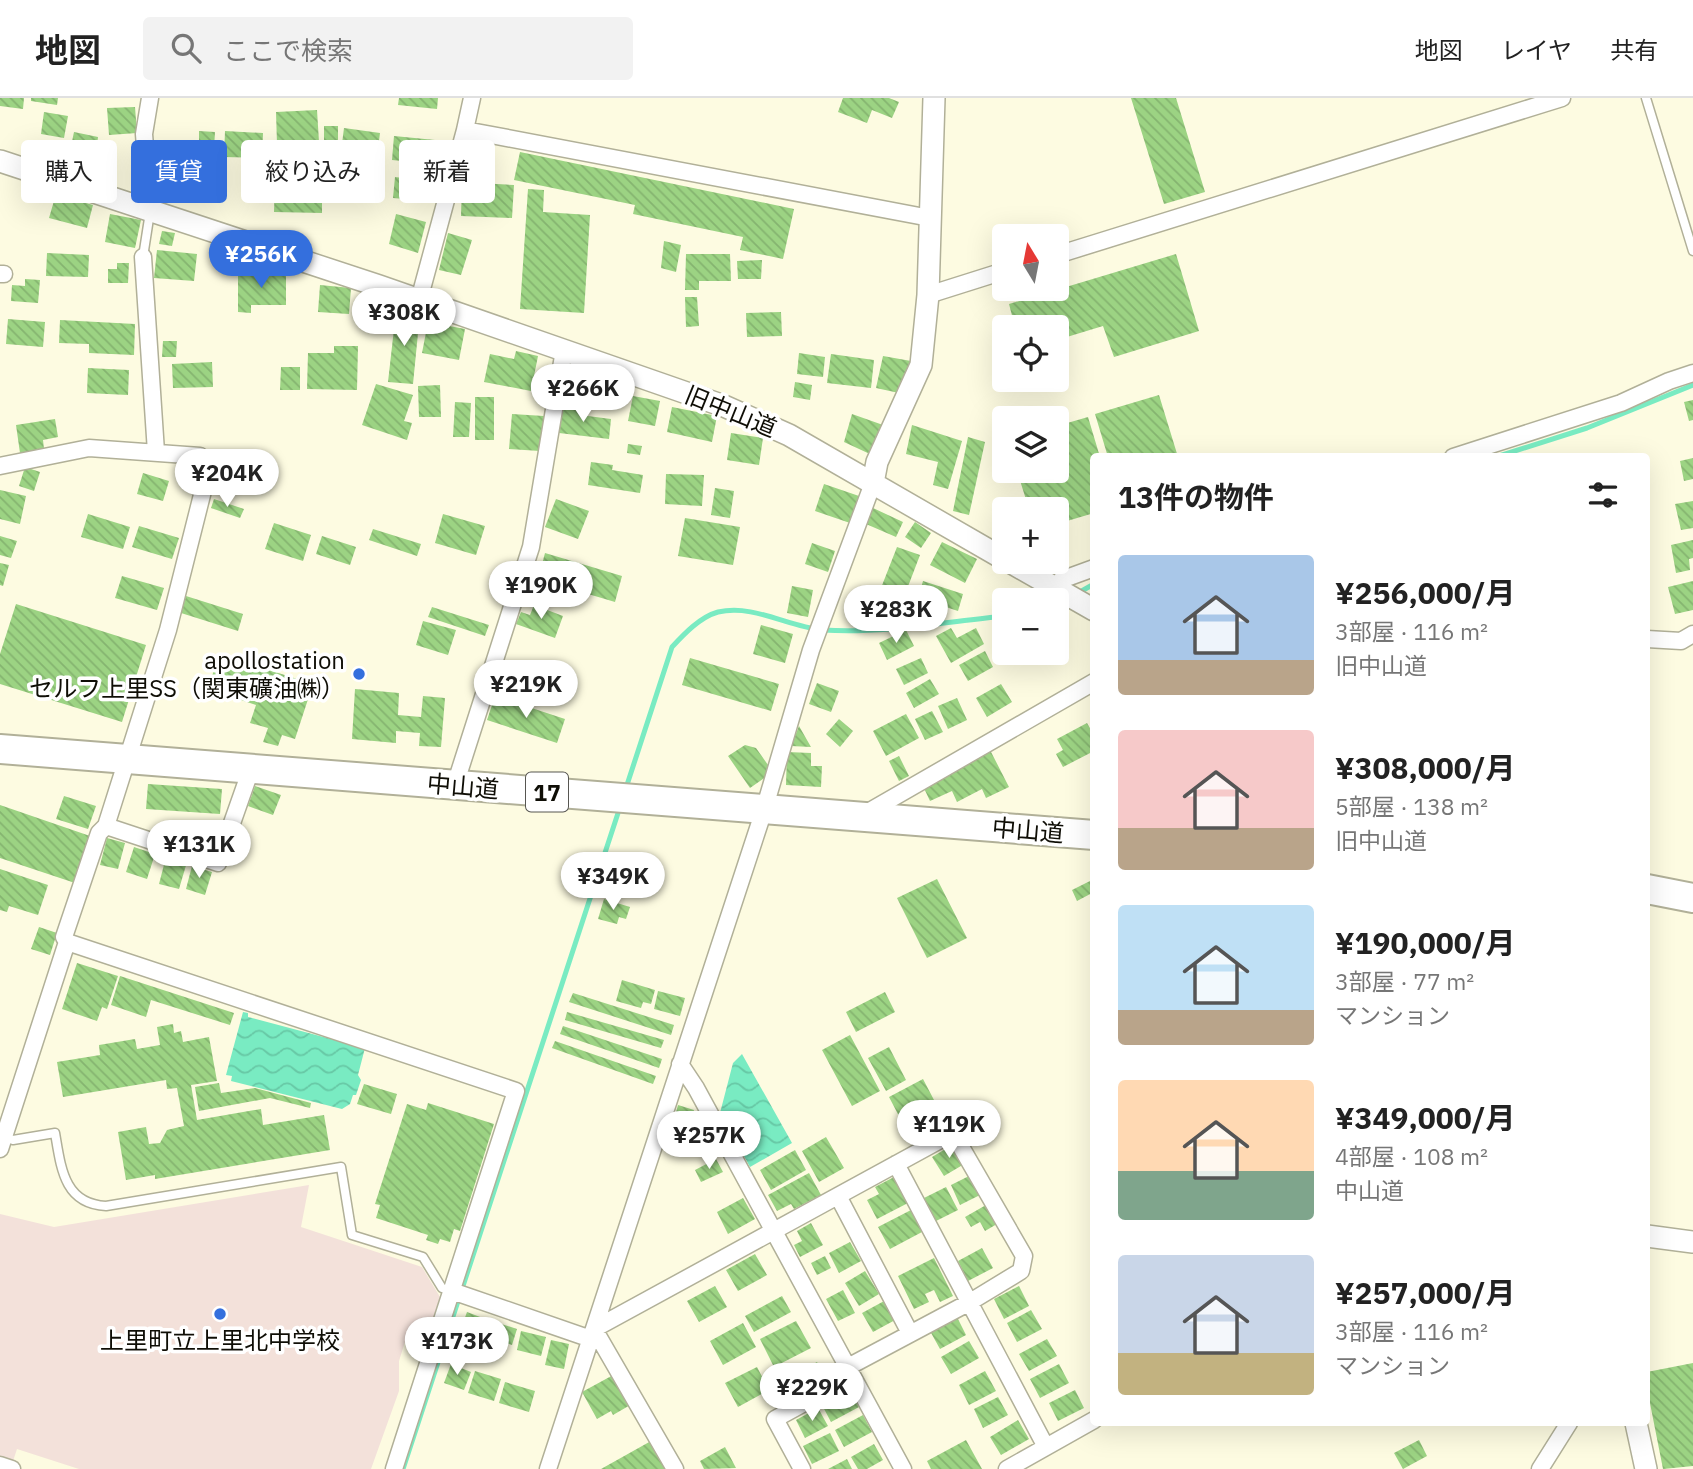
<!DOCTYPE html>
<html lang="ja">
<meta charset="utf-8">
<style>
body{margin:0;font-family:"IBM Plex Sans","Noto Sans JP",sans-serif;background:#f2f2f2;color:#222;height:100vh;display:flex;flex-direction:column;font-size:26px;white-space:nowrap}
*{box-sizing:border-box;margin:0}
p{font-size:23px;color:#767676}
.icon{flex:none;width:38px;height:38px;fill:none;stroke:currentColor;stroke-width:2;stroke-linecap:round;stroke-linejoin:round}
.map{position:relative;flex:1;overflow:hidden}
.drawer{position:absolute;left:1090px;top:355px;width:560px;height:973px;display:flex;flex-direction:column;background:#fff;border-radius:7px;box-shadow:0 7px 28px #0002}
.drawer>*{flex:none}
.hud{position:absolute;left:21px;top:42px;width:665px;height:63px;display:flex;gap:14px}
.needle{width:46px;rotate:350deg}
.controls{position:absolute;left:992px;top:126px;display:grid;gap:14px}
.controls a{display:grid;place-items:center;width:77px;height:77px;border-radius:7px;background:#fff;box-shadow:0 7px 28px #0002;font-size:35px}
.price{position:absolute;translate:-50% -60px;padding:0 16px;border-radius:24px;background:#fff;color:#222;font-size:23px;line-height:46px;filter:drop-shadow(0 2px 4px #0008)}
.price::after{content:'';position:absolute;left:50%;top:42px;width:21px;height:16px;margin-left:-10px;background:inherit;clip-path:polygon(0 0,100% 0,50% 100%)}
.price.current{background:#346fdd;color:#fff}
ul{padding:0;list-style:none}
li{display:flex;align-items:center;gap:21px;height:175px;padding:0 28px}
li span{display:grid;place-items:center;flex:none;width:196px;height:140px;border-radius:7px;color:#555}
li>.icon{margin-inline-start:auto}
span .icon{width:84px;height:84px;fill:#fffc;stroke-width:1}
li b{font-size:30px}
h2{display:flex;justify-content:space-between;align-items:center;height:84px;padding:0 28px;font-size:30px}
.pill{padding:0 24px;border-radius:7px;background:#fff;box-shadow:0 7px 28px #0002;font-size:24px;line-height:63px}
.pill.current{background:#346fdd;color:#fff}
header{display:flex;align-items:center;gap:42px;box-sizing:border-box;height:98px;padding:0 35px;background:#fff;border-bottom:2px solid #e0e0e0}
header strong{font-size:33px}
nav{display:flex;gap:38px;margin-inline-start:auto;font-size:24px}
.search{width:490px;height:63px;background:#f2f2f2;display:flex;align-items:center;gap:18px;box-sizing:border-box;padding:0 24px;border-radius:7px;color:#767676;font-size:26px}
.map>svg:first-child{display:block}
.pitch{fill:#f3e1da}
.water{fill:url(#water-waves)}
.lines{fill:none;stroke-linecap:round;stroke-linejoin:round}
.stream{stroke:#79ebc2;stroke-width:5}
.building{fill:url(#building-back-hatch)}
.lane-casing{stroke:#b1b098;stroke-width:11}
.street-casing{stroke:#b1b098;stroke-width:19}
.secondary-casing{stroke:#b1b098;stroke-width:24}
.highway-casing{stroke:#b1b098;stroke-width:32}
.lane{stroke:#fff;stroke-width:8}
.street{stroke:#fff;stroke-width:16}
.secondary{stroke:#fff;stroke-width:21}
.highway{stroke:#fff;stroke-width:28}
.poi-dot{fill:#346fdd;stroke:#fff;stroke-width:2.5}
.labels{text-anchor:middle;dominant-baseline:central;stroke-width:7;stroke-linejoin:round;paint-order:stroke}
.shield{fill:#fff;stroke:#575651;stroke-width:2}
.shield-label{font-size:23px;font-weight:bold;fill:#0f0e06}
.street-label{font-size:24px;fill:#0f0e06;stroke:#fff}
.poi-label{font-size:24px;fill:#0f0e06;stroke:#fff;text-anchor:end}
</style>
<header>
<strong>地図</strong>
<div class="search"><svg class="icon" aria-label="search" viewBox="0 0 24 24"><circle cx="10" cy="10" r="6"/><path d="M15 15l6 6"/></svg>ここで検索</div>
<nav><a>地図</a><a>レイヤ</a><a>共有</a></nav>
</header>
<div class="map">
<svg width="1693" height="1371" viewBox="0 0 1693 1371">
<defs>
<pattern id="water-waves" width="16" height="10" patternUnits="userSpaceOnUse" patternTransform="scale(1.75)"><rect width="16" height="10" fill="#79ebc2"/><path d="M0 5q4-4 8 0t8 0" fill="none" stroke="#67c8a5"/></pattern>
<pattern id="building-back-hatch" width="6" height="6" patternUnits="userSpaceOnUse" patternTransform="scale(1.75)"><rect width="6" height="6" fill="#9cd383"/><path d="M-1 5l2 2M0 0l6 6M5-1l2 2" fill="none" stroke="#85b470"/></pattern>
</defs>
<rect width="100%" height="100%" fill="#fdfbe1"/>
<path class="pitch" d="M309,1087L301,1129L422,1169L440,1199L429,1233L408,1234L399,1263V1293L371,1371H79L17,1351L13,1363L0,1358V1116L54,1129Z"/>
<path class="water" d="M243,914L248,915V919L365,950L358,977L361,982L356,997H353L350,1006L342,1011L231,983L232,978L226,977Z
M742,956L792,1045L750,1069L720,1015L733,965Z"/>
<g class="lines">
<path class="stream" d="M1496,359L1587,330L1693,287
M1078,495L1094,486
M1057,512L1068,504
M625,693L672,549C684,536 700,519 718,514C755,506 787,529 823,532C883,536 945,524 1004,518
M403,1371L620,709"/>
</g>
<path class="building" d="M0,0H24L23,11L0,8Z
M31,0H58L57,7L31,3Z
M399,0H438L437,11L398,7Z
M843,0H889L899,4L892,20L872,12L867,25L838,14Z
M1131,0H1176L1205,94L1164,106Z
M135,9L137,35L109,37L107,10Z
M317,12L319,44L277,46L276,14Z
M44,14L68,18L64,40L41,36Z
M324,28H338V69H324Z
M344,30L380,35L376,67L366,65L364,81L338,77Z
M199,33L215,34L214,50L199,49Z
M225,33L263,35L262,60L224,59Z
M74,34L98,39L95,64L69,58Z
M394,38L435,42L432,66L392,62Z
M520,54L794,111L783,161L740,152L743,139L633,116L635,107L514,82Z
M395,79L426,83V103L393,100Z
M275,81L322,83V115L274,114Z
M341,82L363,83L362,101L339,97Z
M462,84L514,87L512,120L461,118Z
M528,91L544,92L543,114L590,117L584,215L520,211Z
M56,96L93,107L87,130L49,120Z
M110,116L141,122L135,150L105,144Z
M396,116L426,124L418,155L389,146Z
M162,133L175,135L172,148L159,146Z
M448,135L472,142L461,177L439,172Z
M664,143L681,147L676,174L661,170Z
M157,152L197,156L194,183L154,180Z
M47,155L89,157L88,179L46,178Z
M686,156H730L731,183H699V192H685Z
M1176,156L1199,233L1114,259L1103,228L1057,242V229H1015L1009,206Z
M762,162L761,181H738L737,163Z
M117,165H129L128,185H108V171H117Z
M238,175H286V207H251V215L238,214Z
M25,181L40,182L38,205L11,203L12,187L25,188Z
M320,187L351,190L349,216L318,214Z
M685,199H697L699,228L686,229Z
M357,202L371,203L370,218L356,217Z
M396,213L420,215L413,286L388,284Z
M781,214L782,238L747,239L746,215Z
M8,221L45,224L43,249L6,246Z
M60,222L135,226L134,257L89,255V246L59,245Z
M428,224L465,231L459,262L422,255Z
M163,243H177L176,259H162Z
M334,248H358L357,292L307,291L308,255H334Z
M516,253L538,258L531,293L484,284L490,256L514,261Z
M799,255L825,259L823,279L797,276Z
M831,256L874,262L871,290L827,285Z
M883,258L911,263L899,295L876,290Z
M212,264L213,289L173,290L172,266Z
M281,269H300V292H280Z
M88,270L129,272L128,297L87,295Z
M574,274L617,286L611,310L567,299Z
M795,284L812,287L810,302L793,299Z
M376,286L413,297L404,323L412,325L407,342L362,327Z
M440,287L441,319H419L418,288Z
M1159,297L1178,359H1108L1095,316Z
M633,298L660,303L655,328L628,323Z
M475,299H494V342H475Z
M1693,302V322L1689,323L1684,304Z
M455,304L471,305L469,339H453Z
M562,308L580,310V317L611,321L609,341L559,335Z
M672,309L717,318L712,344L667,334Z
M512,316L544,318L540,353L509,351Z
M852,316L883,327L872,357L844,344Z
M1088,319L1100,359H1094V415L1057,426V411H1029L1017,373H1057V328Z
M55,321L58,339L43,342L44,351L20,355L16,327Z
M912,327L962,343L948,391L933,387L938,364L906,356Z
M731,335L763,340L759,367L727,362Z
M968,339L985,344L969,417L953,413Z
M628,346L642,348L640,357L627,355Z
M1693,360V381L1684,383L1680,363Z
M591,364L613,367L612,372L643,377L640,395L588,387Z
M25,369L40,374L34,393L19,388Z
M143,375L169,383L163,403L137,396Z
M666,376L704,377L702,408L665,406Z
M824,386L859,398L850,425L815,413Z
M715,390L734,393L730,420L711,417Z
M0,392L26,398L20,426L0,421Z
M214,401L244,411L240,420L211,410Z
M556,401L589,413L578,441L545,429Z
M1693,403V430L1681,432L1675,406Z
M873,410L903,424L896,439L866,426Z
M88,416L130,429L123,451L81,439Z
M443,416L485,428L476,457L435,445Z
M685,420L740,429L733,467L678,458Z
M915,424L931,435L921,450L905,439Z
M274,425L311,437L303,463L265,451Z
M139,428L179,440L172,461L132,449Z
M373,431L421,446L417,458L369,442Z
M0,438L17,443L11,460L0,457Z
M322,438L356,449L350,467L316,456Z
M1693,442V460L1689,461L1690,472L1676,475L1671,447Z
M942,444L977,461L965,485L930,467Z
M812,445L835,453L828,474L805,466Z
M897,449L920,457L904,499L881,490Z
M545,455L622,478L615,504L538,481Z
M0,465L9,467L3,488L0,487Z
M122,478L164,490L157,512L115,500Z
M923,483L963,496L958,513L918,500Z
M1693,483V512L1675,516L1668,489Z
M792,488L813,492L808,519L787,515Z
M186,498L243,516L238,533L181,515Z
M16,506L146,547L122,624L0,586V556Z
M534,507L563,518L555,540L516,526L521,514L530,517Z
M432,509L489,527L485,538L428,519Z
M423,523L456,532L448,557L416,547Z
M761,527L793,536L785,565L753,556Z
M951,530L957,540L976,530L984,546L951,565L936,538Z
M906,532L914,548L887,562L879,545Z
M985,553L993,569L968,583L959,567Z
M219,556L313,586L295,641L282,637L278,648L263,644L268,630L250,625L256,607L208,591Z
M690,560L779,586L771,613L682,587Z
M921,560L928,575L904,587L896,571Z
M930,581L939,596L914,610L906,595Z
M817,585L839,593L831,614L809,606Z
M1001,586L1012,604L987,619L976,600Z
M355,591L399,595L398,617L421,619L423,598L445,600L441,649L419,648L420,635L396,633V645L352,641Z
M495,598L565,621L557,645L487,622Z
M957,600L967,622L948,631L938,608Z
M932,613L943,634L925,642L915,621Z
M906,616L919,640L886,658L873,633Z
M839,621L853,633L840,649L826,636Z
M1087,625L1094,637V653L1063,669L1056,656L1063,652L1057,641Z
M799,628L811,649L791,648Z
M745,647L756,650L773,674L750,690L728,658Z
M990,652L1009,689L986,700L982,691L957,704L952,693L930,703L922,686Z
M787,654L811,655V668H822L821,689L786,687Z
M899,658L909,678L899,683L889,663Z
M148,686L222,691L220,716L146,711Z
M255,688L281,697L273,717L248,708Z
M64,698L96,708L88,731L56,721Z
M0,707L90,738L75,785L0,760Z
M107,740L125,745L118,771L100,767Z
M134,749L155,756L147,781L126,774Z
M166,759L187,764L179,791L159,786Z
M192,768L212,774L205,797L186,791Z
M0,771L48,787L38,817L9,808L7,814L0,812Z
M937,781L967,840L927,860L897,800Z
M1094,781V794L1077,803L1072,792Z
M604,801L630,809L626,821L619,819L617,826L598,821Z
M39,829L57,835L50,857L31,851Z
M77,865L118,878L107,911L102,909L97,923L62,911Z
M120,878L234,915L230,927L151,902L146,919L111,907Z
M622,882L655,892L651,906L643,904L641,910L616,903Z
M658,893L685,900L680,918L654,911Z
M885,894L895,914L856,934L846,914Z
M573,895L674,927L671,937L569,904Z
M567,914L664,942L661,950L565,922Z
M173,926L174,935L181,933L183,944L209,939L217,983L191,987L197,1022L261,1011L263,1027L324,1017L330,1052L155,1081V1077L126,1082L118,1034L146,1029L149,1046L160,1045L167,1032L184,1028L177,990L167,991L166,982L63,999L57,964L100,957L99,947L135,941L137,951L160,947L157,929Z
M563,928L662,961L659,970L560,936Z
M850,937L880,993L852,1008L822,952Z
M555,943L656,978L653,986L552,950Z
M889,949L906,982L886,993L868,960Z
M923,981L934,1002L900,1020L889,999Z
M219,985L221,995L255,990L311,1005L310,1010L270,1000L199,1013L195,989Z
M364,986L397,996L391,1016L357,1006Z
M428,1005L494,1026L460,1133L454,1131L450,1144L440,1141L438,1146L426,1142L428,1137L376,1120L380,1107L375,1106L407,1006L426,1012Z
M678,1007L694,1012L691,1023L705,1027L701,1040L671,1032Z
M826,1039L844,1070L819,1084L802,1053Z
M954,1046L966,1065L944,1078L932,1059Z
M795,1052L806,1072L771,1092L760,1072Z
M716,1061L723,1074L701,1084L695,1072Z
M809,1075L821,1097L794,1111L791,1106L777,1113L768,1097Z
M971,1077L980,1097L960,1107L951,1087Z
M894,1079L908,1105L877,1121L867,1102L879,1096L875,1089Z
M946,1089L958,1112L936,1123L924,1100Z
M743,1100L755,1121L728,1136L717,1114Z
M986,1107L997,1126L985,1133L980,1124L971,1129L965,1119Z
M911,1112L922,1134L890,1151L878,1129Z
M811,1125L823,1147L800,1159L794,1147L802,1143L797,1133Z
M850,1144L861,1163L839,1175L829,1155Z
M982,1150L993,1170L968,1183L958,1163Z
M755,1156L767,1177L738,1193L726,1172Z
M825,1158L831,1170L817,1177L811,1165Z
M934,1160L953,1198L940,1204L934,1192L925,1196L929,1204L914,1211L898,1178Z
M865,1173L879,1196L859,1208L845,1185Z
M715,1188L727,1209L699,1224L687,1203Z
M1019,1188L1029,1208L1004,1221L994,1201Z
M843,1192L855,1215L838,1223L826,1201Z
M782,1198L791,1214L754,1234L745,1218Z
M886,1202L897,1221L873,1234L862,1215Z
M1031,1212L1042,1231L1017,1244L1007,1225Z
M467,1214L488,1222L482,1241L460,1233Z
M957,1219L966,1237L940,1251L930,1233Z
M492,1223L517,1231L512,1247L486,1239Z
M796,1223L811,1250L774,1269L760,1241Z
M743,1225L756,1249L723,1267L710,1243Z
M521,1233L546,1239L541,1258L517,1252Z
M1047,1241L1057,1258L1029,1273L1019,1256Z
M551,1242L569,1246L564,1271L545,1267Z
M969,1243L979,1260L951,1276L941,1259Z
M817,1264L826,1282L795,1299L785,1281Z
M1693,1265V1368L1663,1371L1647,1290V1274Z
M451,1266L471,1274L464,1292L444,1285Z
M1059,1266L1069,1285L1040,1300L1030,1281Z
M757,1269L769,1292L738,1309L725,1285Z
M475,1273L501,1281L494,1303L468,1295Z
M985,1273L996,1293L969,1307L959,1287Z
M615,1276L632,1306L613,1317L611,1313L597,1321L582,1294Z
M505,1284L535,1293L529,1314L499,1305Z
M849,1292L859,1309L831,1324L822,1307Z
M1075,1292L1084,1310L1058,1323L1049,1305Z
M998,1299L1008,1317L983,1330L974,1311Z
M818,1310L828,1328L805,1340L796,1322Z
M863,1317L872,1334L844,1349L835,1332Z
M1018,1322L1029,1341L1001,1357L990,1339Z
M830,1335L839,1353L812,1366L803,1348Z
M966,1342L982,1371H931L927,1363Z
M1419,1342L1427,1358L1403,1371L1394,1355Z
M651,1343L667,1371H601Z
M874,1346L883,1362L867,1371H858L851,1359Z
M725,1349L736,1370L704,1371L700,1363Z
M847,1361L852,1371H828Z"/>
<g class="lines">
<defs>
<path id="lane" d="M1646,0L1693,153
M143,159L150,114
M4,1039L13,1042L55,1035C61,1070 64,1106 106,1108L341,1069L352,1137L423,1159L442,1190L452,1193"/>
<path id="street" d="M472,0L465,32L930,120
M150,112L144,36L150,0
M1057,157L1562,0
M143,159L156,354
M0,176H4
M928,197L1004,173
M419,202L465,32
M1453,359L1621,305L1669,283L1693,275
M0,368L89,350L200,358L205,385L168,532L106,728L99,735L64,839L67,844L0,1051
M1057,490L1061,482L1094,470
M1647,541L1681,543L1693,536
M455,687L531,449L564,252
M863,717L1094,584
M106,728L218,765L251,671
M67,844L516,993L394,1371
M680,966L696,990L903,1371
M896,1066L1046,1349
M838,1098L910,1235
M452,1193L591,1241
M0,1367L12,1371
M548,1371L764,712L811,552L873,385
M675,1371L594,1231L953,1035L1024,1158L1021,1173L970,1204L846,1270
M802,1371L775,1321L852,1279
M1007,1371L1094,1322
M1540,1371L1569,1325"/>
<path id="secondary" d="M0,63L379,188L724,308L789,337L1004,461
M873,385L877,364L921,267L928,197L934,0
M1010,464L1094,512
M1647,1138L1693,1144
M1636,1325L1646,1371"/>
<path id="highway" d="M0,651L1094,737
M1647,791L1693,800"/>
</defs>
<use href="#lane" class="lane-casing"/>
<use href="#street" class="street-casing"/>
<use href="#secondary" class="secondary-casing"/>
<use href="#highway" class="highway-casing"/>
<use href="#lane" class="lane"/>
<use href="#street" class="street"/>
<use href="#secondary" class="secondary"/>
<use href="#highway" class="highway"/>
</g>
<g class="poi-dot">
<circle cx="359" cy="576" r="7"/>
<circle cx="220" cy="1216" r="7"/>
</g>
<g class="labels">
<rect class="shield" x="526" y="674.5" width="42" height="39" rx="5"/>
<g class="shield-label">
<text x="547" y="694">17</text>
</g>
<g class="street-label">
<text transform="translate(731 313) rotate(22)">旧中山道</text>
<text transform="translate(463 688) rotate(5)">中山道</text>
<text transform="translate(1028 732) rotate(5)">中山道</text>
</g>
<g class="poi-label">
<text x="345" y="562">apollostation<tspan x="345" dy="28">セルフ上里SS（関東礦油㈱）</tspan></text>
<text x="220" y="1242" text-anchor="middle">上里町立上里北中学校</text>
</g>
</g>
</svg>
<div class="controls">
<a><svg class="needle" viewBox="-14 -14 28 28"><path d="M0-13l5 13h-10z" fill="#e53935"/><path d="M0 13l5-13h-10z" fill="#767676"/></svg></a>
<a><svg class="icon" aria-label="locate" viewBox="0 0 24 24"><circle cx="12" cy="12" r="6"/><path d="M12 2v4M12 18v4M2 12h4M18 12h4"/></svg></a>
<a><svg class="icon" aria-label="layers" viewBox="0 0 24 24"><path d="M12 4l9 5-9 5-9-5zM3 14l9 5 9-5"/></svg></a>
<a>+</a>
<a>−</a>
</div>
<b class="price current" style="left:261px;top:192px">¥256K</b>
<b class="price" style="left:404px;top:250px">¥308K</b>
<b class="price" style="left:583px;top:326px">¥266K</b>
<b class="price" style="left:227px;top:411px">¥204K</b>
<b class="price" style="left:541px;top:523px">¥190K</b>
<b class="price" style="left:896px;top:547px">¥283K</b>
<b class="price" style="left:526px;top:622px">¥219K</b>
<b class="price" style="left:199px;top:782px">¥131K</b>
<b class="price" style="left:613px;top:814px">¥349K</b>
<b class="price" style="left:949px;top:1062px">¥119K</b>
<b class="price" style="left:709px;top:1073px">¥257K</b>
<b class="price" style="left:457px;top:1279px">¥173K</b>
<b class="price" style="left:812px;top:1325px">¥229K</b>
<div class="hud">
<a class="pill">購入</a>
<a class="pill current">賃貸</a>
<a class="pill">絞り込み</a>
<a class="pill">新着</a>
</div>
<section class="drawer">
<h2>13件の物件<svg class="icon" aria-label="filters" viewBox="0 0 24 24"><path d="M4 7h16M4 17h16"/><circle cx="9" cy="7" r="2"/><circle cx="15" cy="17" r="2"/></svg></h2>
<ul>
<li><span style="background:linear-gradient(#a9c7e8 75%,#b9a48a 0)"><svg class="icon" aria-label="home" viewBox="0 0 24 24"><path d="M3 11l9-7 9 7M6 9v11h12V9"/></svg></span><div><b>¥256,000/月</b><p>3部屋 · 116 m²</p><p>旧中山道</p></div></li>
<li><span style="background:linear-gradient(#f6c9c9 70%,#b9a48a 0)"><svg class="icon" aria-label="home" viewBox="0 0 24 24"><path d="M3 11l9-7 9 7M6 9v11h12V9"/></svg></span><div><b>¥308,000/月</b><p>5部屋 · 138 m²</p><p>旧中山道</p></div></li>
<li><span style="background:linear-gradient(#bfe0f5 75%,#b9a48a 0)"><svg class="icon" aria-label="home" viewBox="0 0 24 24"><path d="M3 11l9-7 9 7M6 9v11h12V9"/></svg></span><div><b>¥190,000/月</b><p>3部屋 · 77 m²</p><p>マンション</p></div></li>
<li><span style="background:linear-gradient(#ffd9b3 65%,#7fa58c 0)"><svg class="icon" aria-label="home" viewBox="0 0 24 24"><path d="M3 11l9-7 9 7M6 9v11h12V9"/></svg></span><div><b>¥349,000/月</b><p>4部屋 · 108 m²</p><p>中山道</p></div></li>
<li><span style="background:linear-gradient(#c9d6e8 70%,#c2b280 0)"><svg class="icon" aria-label="home" viewBox="0 0 24 24"><path d="M3 11l9-7 9 7M6 9v11h12V9"/></svg></span><div><b>¥257,000/月</b><p>3部屋 · 116 m²</p><p>マンション</p></div></li>
</ul>
</section>
</div>
